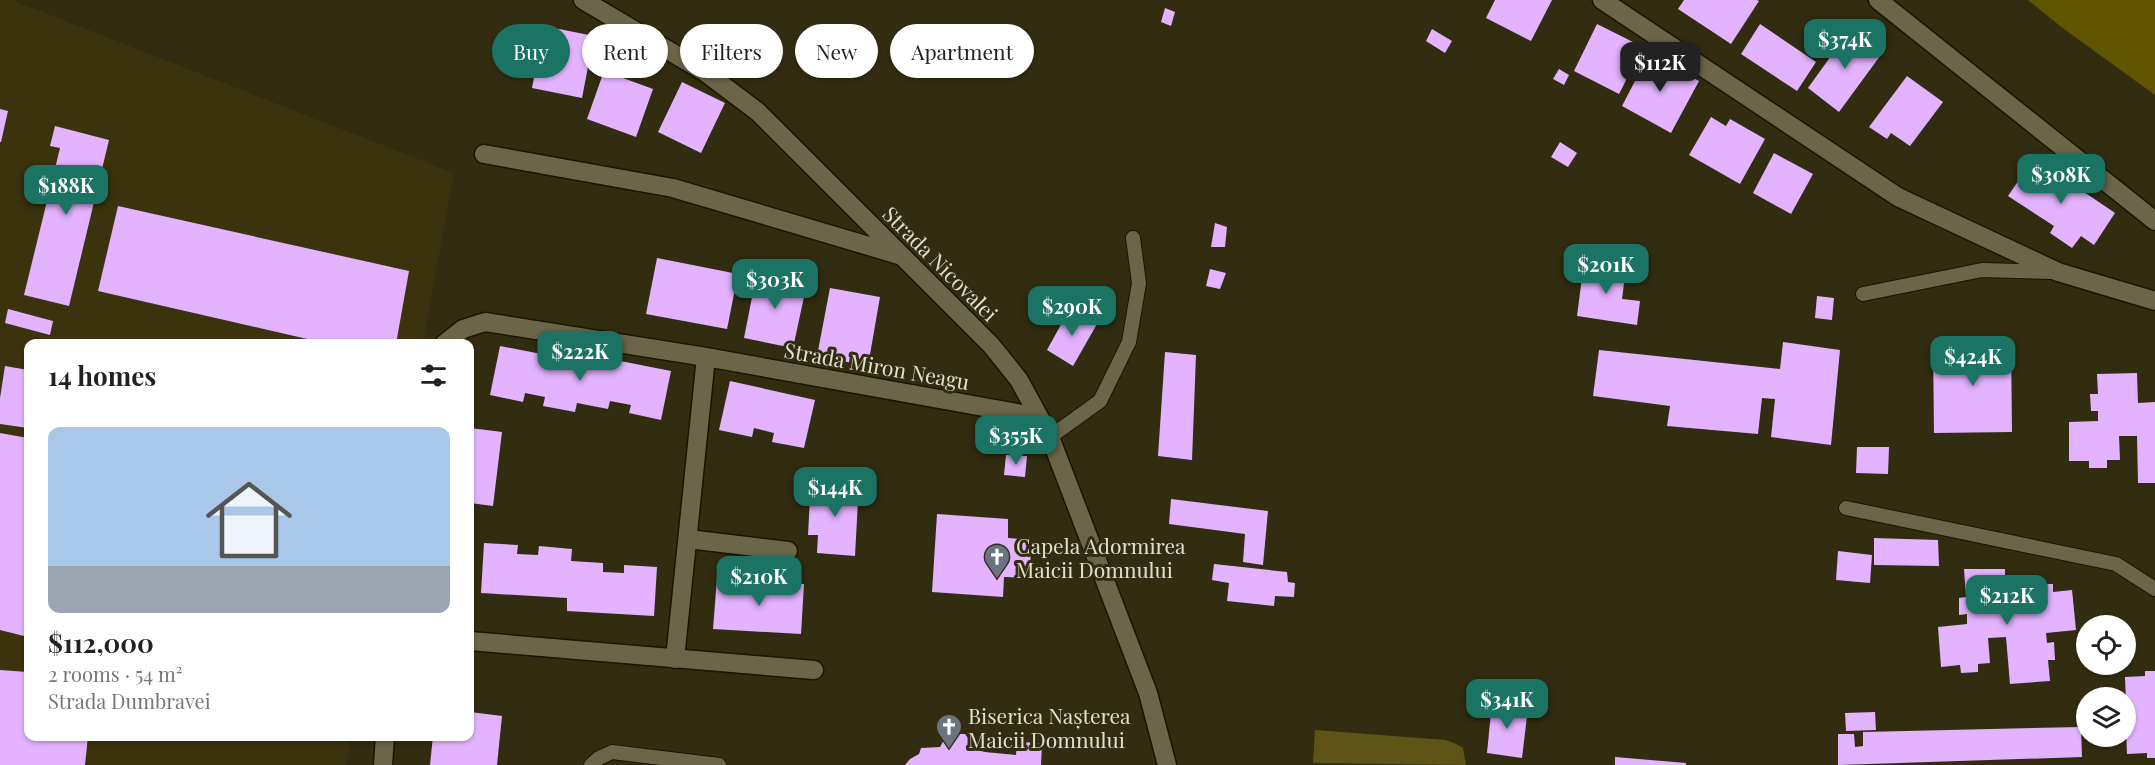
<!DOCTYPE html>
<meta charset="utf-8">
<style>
body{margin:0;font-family:"Playfair Display",serif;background:#f2f2f2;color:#222;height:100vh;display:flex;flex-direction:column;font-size:22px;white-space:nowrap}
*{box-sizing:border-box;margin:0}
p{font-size:20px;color:#767676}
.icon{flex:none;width:33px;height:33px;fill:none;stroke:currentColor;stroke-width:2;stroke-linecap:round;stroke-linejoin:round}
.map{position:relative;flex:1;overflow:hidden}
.details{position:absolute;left:24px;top:339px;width:450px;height:402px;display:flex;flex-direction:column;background:#fff;border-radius:12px;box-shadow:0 2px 4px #0004}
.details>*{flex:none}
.top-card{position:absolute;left:492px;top:24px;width:570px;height:54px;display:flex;gap:12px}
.buttons{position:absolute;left:2076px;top:615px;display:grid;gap:12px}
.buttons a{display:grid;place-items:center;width:60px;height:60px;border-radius:50%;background:#fff;box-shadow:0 2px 4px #0004;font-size:30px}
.price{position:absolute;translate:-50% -51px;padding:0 14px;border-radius:12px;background:#1b7364;color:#fff;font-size:20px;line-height:39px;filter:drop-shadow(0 2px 3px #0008)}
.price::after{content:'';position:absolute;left:50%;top:36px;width:18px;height:14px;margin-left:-9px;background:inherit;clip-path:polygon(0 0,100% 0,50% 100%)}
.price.selected{background:#222;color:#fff}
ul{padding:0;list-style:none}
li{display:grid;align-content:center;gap:12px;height:318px;padding:0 24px}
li+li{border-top:2px solid #e0e0e0}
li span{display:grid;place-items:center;height:186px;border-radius:12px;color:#555}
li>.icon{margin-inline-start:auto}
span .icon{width:108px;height:108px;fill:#fffc;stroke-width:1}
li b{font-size:26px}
h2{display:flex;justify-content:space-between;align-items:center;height:72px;padding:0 24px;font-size:26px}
.pill{padding:0 21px;border-radius:27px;background:#fff;box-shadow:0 2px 4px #0004;font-size:21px;line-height:54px}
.pill.selected{background:#1b7364;color:#fff}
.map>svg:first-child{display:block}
.built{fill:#3a330d}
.green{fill:#5e5417}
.forest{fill:#615500}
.building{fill:#e4b3ff}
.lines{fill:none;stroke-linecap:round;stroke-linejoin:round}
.service-casing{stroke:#1a1500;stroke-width:16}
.minor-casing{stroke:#1a1500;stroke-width:21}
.service{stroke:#6b6648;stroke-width:14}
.minor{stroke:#6b6648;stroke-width:18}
.labels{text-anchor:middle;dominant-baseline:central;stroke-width:6;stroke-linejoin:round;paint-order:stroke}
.street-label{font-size:21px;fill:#e1dfce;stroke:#322d11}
.poi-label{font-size:21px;fill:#e1dfce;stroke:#322d11;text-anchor:start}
</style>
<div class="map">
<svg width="2155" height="765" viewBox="0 0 2155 765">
<rect width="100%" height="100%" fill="#322d11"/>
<path class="built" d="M0,0H12L454,173L423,343L28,344V736L351,737L346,765H0Z"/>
<path class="green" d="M1315,730L1445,740L1454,743L1463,748L1466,765L1313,763Z"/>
<path class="forest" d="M2028,0H2155V95L2060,26Z"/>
<path class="building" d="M1495,0H1552L1531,41L1486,18Z
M1684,0H1757L1759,1L1731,44L1678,9Z
M1165,8L1175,12L1171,26L1161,22Z
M1597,24L1643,47L1619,94L1574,71Z
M1760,24L1816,62L1797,91L1741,54Z
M544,26L594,36L582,98L532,88Z
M1851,28L1883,52L1839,112L1808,88Z
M1432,29L1452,41L1445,53L1426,41Z
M1649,54L1699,81L1671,133L1622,106Z
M1559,69L1569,75L1564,85L1553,79Z
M604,71L653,89L636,137L587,119Z
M1907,76L1943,102L1910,146L1891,133L1887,139L1869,127Z
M682,82L725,103L701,153L658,132Z
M0,109L8,111L1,142H0Z
M1711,117L1726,126L1730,119L1765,139L1740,184L1689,155Z
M55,126L109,140L69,306L24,295L60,148L50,146Z
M1560,142L1577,153L1568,167L1551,157Z
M1774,153L1813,174L1791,214L1753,193Z
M2034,158L2115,213L2094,245L2081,236L2072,248L2050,233L2054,226L2008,196Z
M118,206L409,271L396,344H329L98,291Z
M1215,223L1227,227L1225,247H1211Z
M657,258L738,274L727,329L646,314Z
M1584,262L1626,268L1622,299L1640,301L1637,325L1577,316Z
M1210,269L1226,273L1220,289L1206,286Z
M757,272L807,283L793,348L744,338Z
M830,288L880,297L868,366L817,356Z
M1817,296L1834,298L1832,320L1815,318Z
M1070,308L1097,324L1073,366L1047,350Z
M8,309L53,321L50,335L5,323Z
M1989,340L2011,341L2012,432L1934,433L1933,342Z
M1783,342L1840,350L1831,445L1771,437L1775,399L1762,398L1758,434L1667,426L1670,406L1593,396L1599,350L1780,369Z
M500,346L583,362L585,354L671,371L661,420L629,413L631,405L610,401L608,409L577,403L575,412L543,406L545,397L525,393L523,402L490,395Z
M1165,352L1196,355L1192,460L1158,456Z
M5,366L28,370V428L0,424V398Z
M2137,373L2138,403L2155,402V483H2138L2137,436H2119L2120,460H2107V468H2089V461H2069V422L2098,421V411H2091L2090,394H2098L2097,374Z
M730,381L815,400L804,448L772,442L774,433L754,428L752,437L719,430Z
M470,428L502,432L493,506L470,503Z
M0,433L28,438V637L0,630Z
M1857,447H1889L1888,474L1856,473Z
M1006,455L1027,456L1025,477L1004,475Z
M821,480L859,482L855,556L817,553L818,535H808L810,498L820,499Z
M1171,499L1268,511L1263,565L1243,562L1245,534L1169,524Z
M937,514L1008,519V538L1032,540L1029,578L1004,577L1003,597L932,592Z
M1874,538L1938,540L1939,566L1874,565Z
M484,543L518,545L517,554L538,555L539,546L572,549L571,561L603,563V572L624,573V565L657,567L654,616L567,611V598L481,593Z
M1838,551L1872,555L1870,583L1836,580Z
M1214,564L1287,572L1288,582L1295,583L1294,597L1275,596L1274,606L1227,601L1229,583L1212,580Z
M1964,569H2005V599H2023V591H2032V584H2053V592L2072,590L2076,630L2046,633L2047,643L2054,642L2055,660H2048L2050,681L2010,684L2006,637L1988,638L1990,663L1978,664V672L1961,673L1960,665L1941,667L1938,627L1967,624V614L1959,615V598L1966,597Z
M717,578L749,581V590L770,591L771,582L804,584L801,634L713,629Z
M0,670L28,672V736H88L85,765H0Z
M2145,671H2155V758H2147V753L2127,754L2126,729H2129V702H2126L2125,677L2145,676Z
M1492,702L1528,708L1522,758L1487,753Z
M470,712L502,716L497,765H430L433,736H470Z
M1875,712L1876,730L1846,731L1845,713Z
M2081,727L2082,757L1838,765V734H1854L1855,747L1863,746V732Z
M955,734H965L977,750L985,752L1016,755L1017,741L1042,744L1041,765H905L910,759L919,754L921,748L940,747L945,738Z
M1615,757L1686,763V765H1615Z"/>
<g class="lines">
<defs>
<path id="service" d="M1863,294L1982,270L2054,272
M1050,437L1100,401L1129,342L1139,283L1133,238
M1846,508L2116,564L2155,589
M591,765L599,758L612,752L719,765"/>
<path id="minor" d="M583,0L705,72L758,112L991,345L1019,380L1050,437L1148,693L1167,765
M1602,0L1898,197L2058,272L2155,301
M1878,0L2155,221
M484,154L673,188L899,255
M444,344L463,329L485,322L706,357L1039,417
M688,539L788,551
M470,641L814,670
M675,659L706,357
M383,765L385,736"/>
</defs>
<use href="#service" class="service-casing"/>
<use href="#minor" class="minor-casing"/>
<use href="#service" class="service"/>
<use href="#minor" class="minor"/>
</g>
<defs>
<symbol id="church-pin" viewBox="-11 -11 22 30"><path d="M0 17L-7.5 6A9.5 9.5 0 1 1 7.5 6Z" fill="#6b7280" stroke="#322d11"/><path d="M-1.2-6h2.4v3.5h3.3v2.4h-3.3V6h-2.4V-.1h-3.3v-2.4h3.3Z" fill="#fff"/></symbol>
</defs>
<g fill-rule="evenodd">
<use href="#church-pin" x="982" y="542" width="30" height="40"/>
<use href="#church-pin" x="934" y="712" width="30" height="40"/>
</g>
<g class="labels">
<g class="street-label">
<text transform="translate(941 263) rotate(45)">Strada Nicovalei</text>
<text transform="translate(877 365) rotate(10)">Strada Miron Neagu</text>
</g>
<g class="poi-label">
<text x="1016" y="545">Capela Adormirea<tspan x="1016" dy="24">Maicii Domnului</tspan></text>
<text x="968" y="715">Biserica Nașterea<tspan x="968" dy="24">Maicii Domnului</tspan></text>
</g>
</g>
</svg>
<div class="buttons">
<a><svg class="icon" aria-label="locate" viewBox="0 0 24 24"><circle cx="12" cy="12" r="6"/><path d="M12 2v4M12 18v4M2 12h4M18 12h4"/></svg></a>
<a><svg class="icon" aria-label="layers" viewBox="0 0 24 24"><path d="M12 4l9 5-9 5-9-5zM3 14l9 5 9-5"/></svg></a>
</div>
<b class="price" style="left:1845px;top:70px">$374K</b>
<b class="price selected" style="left:1660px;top:93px">$112K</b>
<b class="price" style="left:2061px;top:205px">$308K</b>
<b class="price" style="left:66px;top:216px">$188K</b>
<b class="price" style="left:1606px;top:295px">$201K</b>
<b class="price" style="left:775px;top:310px">$303K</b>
<b class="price" style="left:1072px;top:337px">$290K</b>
<b class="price" style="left:580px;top:382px">$222K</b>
<b class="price" style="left:1973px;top:387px">$424K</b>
<b class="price" style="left:1016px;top:466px">$355K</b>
<b class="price" style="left:835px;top:518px">$144K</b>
<b class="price" style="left:759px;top:607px">$210K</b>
<b class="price" style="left:2007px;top:626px">$212K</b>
<b class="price" style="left:1507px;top:730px">$341K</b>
<div class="top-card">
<a class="pill selected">Buy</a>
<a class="pill">Rent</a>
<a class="pill">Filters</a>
<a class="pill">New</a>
<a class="pill">Apartment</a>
</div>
<section class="details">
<h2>14 homes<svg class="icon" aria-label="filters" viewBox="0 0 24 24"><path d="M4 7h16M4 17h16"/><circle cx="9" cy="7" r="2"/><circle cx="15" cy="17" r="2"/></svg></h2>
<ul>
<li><span style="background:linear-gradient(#a9c7e8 75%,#9aa5b1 0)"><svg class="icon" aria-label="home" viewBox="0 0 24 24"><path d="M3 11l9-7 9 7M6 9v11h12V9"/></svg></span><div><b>$112,000</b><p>2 rooms · 54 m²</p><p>Strada Dumbravei</p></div></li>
</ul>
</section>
</div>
